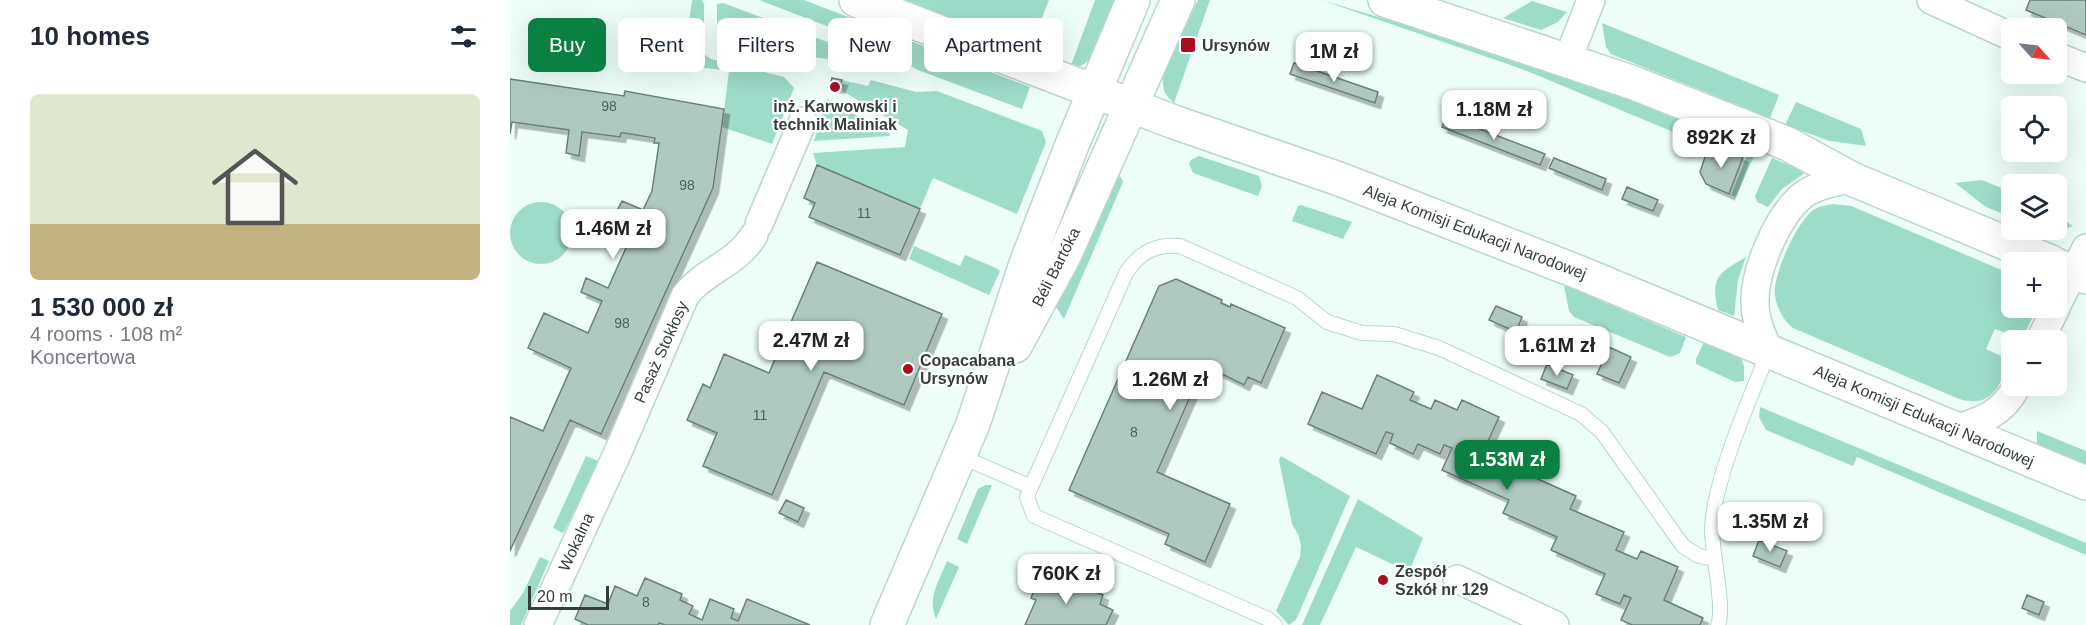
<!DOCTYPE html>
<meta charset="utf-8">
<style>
body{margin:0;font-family:Arial,sans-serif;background:#f2f2f3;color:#1f2937;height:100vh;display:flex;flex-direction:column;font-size:22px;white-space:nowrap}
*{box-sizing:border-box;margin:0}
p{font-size:20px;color:#747a83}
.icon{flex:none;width:33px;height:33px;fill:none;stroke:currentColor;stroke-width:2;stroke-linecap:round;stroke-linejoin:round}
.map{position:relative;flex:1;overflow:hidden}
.details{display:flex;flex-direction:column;background:#fff;width:510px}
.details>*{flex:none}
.banner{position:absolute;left:18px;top:18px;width:570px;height:54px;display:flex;gap:12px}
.needle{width:39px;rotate:117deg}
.tools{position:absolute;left:1491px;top:18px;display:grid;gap:12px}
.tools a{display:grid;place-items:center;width:66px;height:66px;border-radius:9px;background:#fff;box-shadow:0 6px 24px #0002;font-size:30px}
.scale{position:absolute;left:18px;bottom:15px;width:81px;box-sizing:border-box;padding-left:6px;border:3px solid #343f3b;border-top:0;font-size:16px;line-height:21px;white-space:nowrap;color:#343f3b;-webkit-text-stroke:4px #fff;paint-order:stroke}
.price{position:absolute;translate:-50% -51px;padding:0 14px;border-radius:12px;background:#fff;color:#222;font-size:20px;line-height:39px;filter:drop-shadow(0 2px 3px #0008)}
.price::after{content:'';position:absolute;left:50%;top:36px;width:18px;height:14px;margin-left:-9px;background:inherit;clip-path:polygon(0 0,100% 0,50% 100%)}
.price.on{background:#0b8043;color:#fff}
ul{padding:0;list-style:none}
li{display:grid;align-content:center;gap:12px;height:318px;padding:0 30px}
li span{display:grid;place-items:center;height:186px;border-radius:9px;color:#555}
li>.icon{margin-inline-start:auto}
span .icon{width:108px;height:108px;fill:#fffc;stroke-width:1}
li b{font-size:26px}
h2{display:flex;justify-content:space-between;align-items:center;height:72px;padding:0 30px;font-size:26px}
.pill{padding:0 21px;border-radius:9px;background:#fff;box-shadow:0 6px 24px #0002;font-size:21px;line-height:54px}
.pill.on{background:#0b8043;color:#fff}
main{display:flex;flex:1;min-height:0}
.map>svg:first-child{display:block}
.green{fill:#9edcca}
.building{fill:#afc9c1;stroke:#688179;stroke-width:1.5;filter:url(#shadow)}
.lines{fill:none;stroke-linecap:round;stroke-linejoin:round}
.lane-casing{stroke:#bbd5cc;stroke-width:16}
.street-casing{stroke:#bbd5cc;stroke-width:30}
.secondary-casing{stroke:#bbd5cc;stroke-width:36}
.lane{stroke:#fff;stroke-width:14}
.street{stroke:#fff;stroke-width:27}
.secondary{stroke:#fff;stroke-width:33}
.poi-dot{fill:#a70f21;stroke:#fff;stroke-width:2}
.labels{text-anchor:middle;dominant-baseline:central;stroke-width:4.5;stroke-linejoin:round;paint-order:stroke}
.number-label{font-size:14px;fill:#53625c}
.poi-label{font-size:16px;font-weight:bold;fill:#343f3b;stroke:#fff;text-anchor:start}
.street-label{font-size:16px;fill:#343f3b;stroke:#fff}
</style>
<main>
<section class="details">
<h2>10 homes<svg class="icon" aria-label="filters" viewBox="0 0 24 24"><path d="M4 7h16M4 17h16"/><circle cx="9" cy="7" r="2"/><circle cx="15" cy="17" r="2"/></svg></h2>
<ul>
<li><span style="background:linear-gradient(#dfe7d0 70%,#c2b280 0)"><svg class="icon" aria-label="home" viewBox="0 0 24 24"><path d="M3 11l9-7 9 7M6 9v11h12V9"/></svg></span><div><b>1 530 000 zł</b><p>4 rooms · 108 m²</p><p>Koncertowa</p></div></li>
</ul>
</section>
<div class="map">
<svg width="1576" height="625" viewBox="0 0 1576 625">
<defs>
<filter id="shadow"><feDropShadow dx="5.5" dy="5.5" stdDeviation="0" flood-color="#0004"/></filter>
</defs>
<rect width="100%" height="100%" fill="#edfef8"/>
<path class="green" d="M182,0H192L194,4V37L177,36Z
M249,0H294L520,87L512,109L408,70L348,38Z
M391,0H539L521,46L534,51L532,56Z
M585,0H606C597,23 590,68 560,68Z
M688,0H700L664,103C654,94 652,89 653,75Z
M811,0L981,50L1131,104L1246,151L1226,197L1221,195L1237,156L1207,144H1192L1012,69Z
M1022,1L1057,12L1048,22L1031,30L993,18Z
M213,3L339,50L334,61L277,54L207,38V4Z
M1092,23L1269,95L1260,118L1101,54L1096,47Z
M178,49L188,50L201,59L274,77L284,88L262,144L212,127L219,71L189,67Z
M332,80L358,86L361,80L406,92L427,91L532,131L536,142L507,214L423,178L410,209L307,165L303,153L395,147L398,130L329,89Z
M317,99L379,133L380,136L304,141Z
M1286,102L1351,129L1356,146L1320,141L1275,125Z
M689,156L749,176L752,186L748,196L683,173L679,164L681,160Z
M1262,158L1296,172L1272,189L1258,207L1247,202L1245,196Z
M607,175L611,177L613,182L554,319L546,307Z
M1472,180L1501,192V217L1476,207L1445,183Z
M0 233a31 31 0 1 1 62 0a31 31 0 1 1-62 0Z
M1323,204L1341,206L1501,274L1502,308H1527L1512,339L1485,329L1476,349L1500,360V362C1488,388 1482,408 1449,399L1283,328C1272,319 1263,302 1265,287C1267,268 1288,219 1305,209C1310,206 1318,205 1323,204Z
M791,205L842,222L833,239L782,221L788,206Z
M1547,215L1563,226L1542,233L1529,230H1546Z
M404,246L450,266L455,255L486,268L490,271L479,295L399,259Z
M1236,257L1228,280L1224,316L1208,310C1200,277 1209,273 1236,257Z
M1054,285L1176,337L1170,353L1160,357L1064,317L1059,311Z
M1194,342L1231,358L1234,366V381L1225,382L1186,364V359Z
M1250,407L1576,543V555L1347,457L1343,466L1256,430L1249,417Z
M1527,431L1576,451V467L1527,446Z
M76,456L91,462L53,533L43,528Z
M771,456L840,496L786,620L779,625L766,611L790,557L791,545L788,534L782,524L769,460Z
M476,485H482L457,544L447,539L468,489Z
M848,499L913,538L899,572L846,547L810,625H792Z
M30,557L39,561L11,625H0V611L13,593Z
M437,561L449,567L426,619C417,598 429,581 437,561Z"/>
<path class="building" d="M1520,0H1576V35L1516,10Z
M784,63L868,92L865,103L780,74Z
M322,78L332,80L329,88L320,86Z
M0,79L114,96L115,91L214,109L203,188L91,434L60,420L0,551V417L33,431L61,368L18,348L34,313L78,333L92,301L71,292L76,278L98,288L127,223L106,213L112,201L133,210L142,191L149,143H144L145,138L114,133H111L110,137L72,132L69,156L56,153L59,130L2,122L0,134Z
M936,116L1035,154L1030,165L932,127Z
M1205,146L1233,157L1219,194L1196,184L1190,172L1197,151L1202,153Z
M1044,158L1096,179L1092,190L1039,168Z
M307,165L410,209L390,255L299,217L305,203L294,198Z
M1117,187L1148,200L1143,211L1112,199Z
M307,262L432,314L394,405L314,372L262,495L193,466L207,433L177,420L193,384L200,388L214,354L259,373Z
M666,279L712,300L711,303L720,307L721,304L775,328L751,383L738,377L734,385L694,365L647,472L720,504L695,562L655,544L659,534L559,490L649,286Z
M986,306L1012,317L1006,332L979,320Z
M1099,347L1121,357L1109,383L1087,374Z
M1037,364L1063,375L1057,389L1031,379Z
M867,375L904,392L900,400L921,409L925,400L947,410L952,400L989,417L974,450L1014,467L1012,472L1066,496L1060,509L1114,532L1106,550L1127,559L1131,551L1168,567L1154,600L1193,618L1190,625H1122L1111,620L1121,598L1114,595L1110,604L1086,594L1095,574L1041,550L1047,537L993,513L999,500L932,470L942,448L934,445L930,454L908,444L903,454L880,443L883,434L876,432L866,454L798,424L812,392L852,409Z
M276,500L294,508L288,522L269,513Z
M1249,540L1277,551L1270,567L1243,556Z
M531,574L563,587L564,583L593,595L590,604L603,610L596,625H515L526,600L521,598Z
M135,578L172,594L170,600L183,606L179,614L192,620L200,599L224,609L221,618L228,621L237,599L300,625H155L149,623L148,625H78L65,619L75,595L98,604L105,586L127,596Z
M1517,595L1534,602L1529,615L1512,608Z"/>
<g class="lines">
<defs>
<path id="lane" d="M450,456L521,487L616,273C630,252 645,244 670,246L787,298L817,322L852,333L884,334L929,348L1071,414L1092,432L1173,546L1189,556L1204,559
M521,487L517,497L524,516L758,619L765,625
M1208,625C1215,608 1202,553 1202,530C1203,481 1240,398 1259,351"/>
<path id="street" d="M1421,0L1502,37
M1546,56L1576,68
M1058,59L1081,0
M249,224L293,121
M1546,307L1576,248
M1530,340L1546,308
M1259,351C1252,335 1245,320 1245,303C1244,270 1268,215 1293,195C1307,185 1325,182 1342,179
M1445,429C1474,420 1493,413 1507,386
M947,579L1045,625
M28,625L108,452L175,296C194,270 226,265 244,235"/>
<path id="secondary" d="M346,0L664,122L832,180L1073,274L1576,483
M875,0L1121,82L1278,144L1342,179L1541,262
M1546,265L1576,277
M505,346L555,254L668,0
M377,625L463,424L517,261L562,145L623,0"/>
</defs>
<use href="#lane" class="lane-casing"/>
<use href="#street" class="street-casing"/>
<use href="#secondary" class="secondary-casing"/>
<use href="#lane" class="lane"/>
<use href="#street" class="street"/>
<use href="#secondary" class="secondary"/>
</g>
<g class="poi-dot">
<rect x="670" y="37" width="16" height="16" rx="3"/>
<circle cx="325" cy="87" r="6"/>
<circle cx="398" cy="369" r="6"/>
<circle cx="873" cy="580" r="6"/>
</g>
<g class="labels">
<g class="number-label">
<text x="99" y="106">98</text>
<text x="177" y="185">98</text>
<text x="354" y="213">11</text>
<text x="112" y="323">98</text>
<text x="250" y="415">11</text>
<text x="624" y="432">8</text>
<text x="136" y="602">8</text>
</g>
<g class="poi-label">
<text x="692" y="45">Ursynów</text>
<text x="325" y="106" text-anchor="middle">inż. Karwowski i<tspan x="325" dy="18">technik Maliniak</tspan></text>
<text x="410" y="360">Copacabana<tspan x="410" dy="18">Ursynów</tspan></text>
<text x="885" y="571">Zespół<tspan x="885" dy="18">Szkół nr 129</tspan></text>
</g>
<g class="street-label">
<text transform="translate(965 232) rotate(21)">Aleja Komisji Edukacji Narodowej</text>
<text transform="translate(546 267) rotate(-63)">Béli Bartóka</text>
<text transform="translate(151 352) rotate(-66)">Pasaż Stokłosy</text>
<text transform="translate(1414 416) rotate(23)">Aleja Komisji Edukacji Narodowej</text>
<text transform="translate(66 542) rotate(-65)">Wokalna</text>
</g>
</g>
</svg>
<div class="tools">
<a><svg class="needle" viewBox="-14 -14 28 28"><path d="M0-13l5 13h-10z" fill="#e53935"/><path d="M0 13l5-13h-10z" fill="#747a83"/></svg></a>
<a><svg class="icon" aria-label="locate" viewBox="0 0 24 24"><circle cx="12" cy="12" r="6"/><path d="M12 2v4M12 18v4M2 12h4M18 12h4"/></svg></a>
<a><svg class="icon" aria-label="layers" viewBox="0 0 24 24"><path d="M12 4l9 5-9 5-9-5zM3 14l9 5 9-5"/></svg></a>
<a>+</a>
<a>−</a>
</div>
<div class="scale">20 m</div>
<b class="price" style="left:824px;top:83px">1M zł</b>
<b class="price" style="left:984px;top:141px">1.18M zł</b>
<b class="price" style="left:1211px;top:169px">892K zł</b>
<b class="price" style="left:103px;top:260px">1.46M zł</b>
<b class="price" style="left:301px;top:372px">2.47M zł</b>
<b class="price" style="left:1047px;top:377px">1.61M zł</b>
<b class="price" style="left:660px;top:411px">1.26M zł</b>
<b class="price on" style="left:997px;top:491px">1.53M zł</b>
<b class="price" style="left:1260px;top:553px">1.35M zł</b>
<b class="price" style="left:556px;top:605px">760K zł</b>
<div class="banner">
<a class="pill on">Buy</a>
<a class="pill">Rent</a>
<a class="pill">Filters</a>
<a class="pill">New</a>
<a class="pill">Apartment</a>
</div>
</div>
</main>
